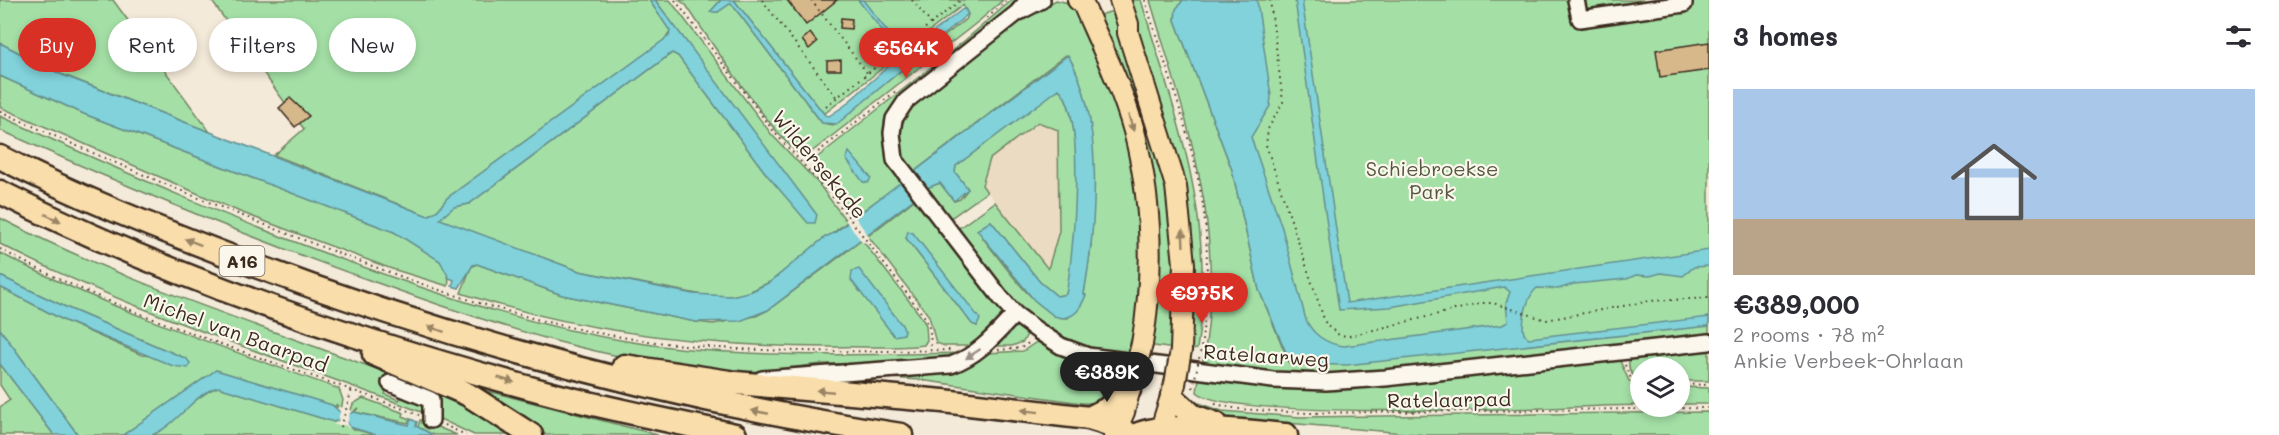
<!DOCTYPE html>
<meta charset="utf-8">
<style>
body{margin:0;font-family:Mali,sans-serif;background:#f2f2f3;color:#2b2b33;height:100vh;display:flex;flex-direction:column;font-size:22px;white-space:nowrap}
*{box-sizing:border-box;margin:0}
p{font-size:20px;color:#7c7c81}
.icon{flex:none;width:33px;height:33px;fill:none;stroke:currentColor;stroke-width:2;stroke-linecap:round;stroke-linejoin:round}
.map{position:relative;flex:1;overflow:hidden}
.panel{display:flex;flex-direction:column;background:#fff;width:570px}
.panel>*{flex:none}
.banner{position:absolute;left:18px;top:18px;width:570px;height:54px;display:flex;gap:12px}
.buttons{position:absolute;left:1630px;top:357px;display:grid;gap:12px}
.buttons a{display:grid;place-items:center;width:60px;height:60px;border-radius:50%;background:#fff;box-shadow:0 3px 9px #0003;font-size:30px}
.price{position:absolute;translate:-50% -51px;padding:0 14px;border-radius:21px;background:#d93025;color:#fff;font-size:20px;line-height:39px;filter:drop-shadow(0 2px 3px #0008)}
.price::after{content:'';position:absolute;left:50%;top:36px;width:18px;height:14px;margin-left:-9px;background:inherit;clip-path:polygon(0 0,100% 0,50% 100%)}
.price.active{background:#222;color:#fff}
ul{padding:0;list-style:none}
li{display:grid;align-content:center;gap:12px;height:318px;padding:0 24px}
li+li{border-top:2px solid #e1e1e2}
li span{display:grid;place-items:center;height:186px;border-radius:0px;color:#555}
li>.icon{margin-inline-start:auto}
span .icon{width:108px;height:108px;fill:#fffc;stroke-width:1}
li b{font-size:26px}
h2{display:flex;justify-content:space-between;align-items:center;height:72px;padding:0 24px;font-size:26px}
.tag{padding:0 21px;border-radius:27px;background:#fff;box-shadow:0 3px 9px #0003;font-size:21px;line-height:54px}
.tag.active{background:#d93025;color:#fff}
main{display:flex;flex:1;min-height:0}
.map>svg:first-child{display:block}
.built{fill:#ebdbc2}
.green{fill:#a4e0a6;stroke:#708562;stroke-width:1.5;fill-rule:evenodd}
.water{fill:#81d2da;stroke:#658f8f;stroke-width:1.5}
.pier{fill:#f4ead9}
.building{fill:#d7b88b;stroke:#3b2a1e;stroke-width:1.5}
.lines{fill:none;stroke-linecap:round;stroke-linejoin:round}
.minor-casing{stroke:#3b2a1e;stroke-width:20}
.major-casing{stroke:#3b2a1e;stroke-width:24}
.highway-casing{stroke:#3b2a1e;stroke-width:27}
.path{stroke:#3b2a1e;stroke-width:2;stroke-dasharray:1.5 4.5;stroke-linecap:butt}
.minor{stroke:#fbf7ec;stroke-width:15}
.major{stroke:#f9ddab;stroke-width:20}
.highway{stroke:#f9ddab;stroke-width:22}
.major-bridge-casing{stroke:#3b2a1e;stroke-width:24;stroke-linecap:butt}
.path-bridge{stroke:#3b2a1e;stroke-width:2;stroke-dasharray:1.5 4.5;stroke-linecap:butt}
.major-bridge{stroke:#f9ddab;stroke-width:20}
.oneway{fill:#9a8464}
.oneway2{fill:#9b9085}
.labels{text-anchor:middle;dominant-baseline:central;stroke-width:4.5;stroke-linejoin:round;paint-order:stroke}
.shield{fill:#fbf7ec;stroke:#75685c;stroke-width:1.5}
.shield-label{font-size:18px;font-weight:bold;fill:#3b2a1e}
.street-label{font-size:20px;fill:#3b2a1e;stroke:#fbf7ec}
.park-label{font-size:20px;fill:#555840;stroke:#fbf7ec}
</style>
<main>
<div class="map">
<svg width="1709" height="435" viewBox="0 0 1709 435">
<rect width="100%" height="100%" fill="#f4ead9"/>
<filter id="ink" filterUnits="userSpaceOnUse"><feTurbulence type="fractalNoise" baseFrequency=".0167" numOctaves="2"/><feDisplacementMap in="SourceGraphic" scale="12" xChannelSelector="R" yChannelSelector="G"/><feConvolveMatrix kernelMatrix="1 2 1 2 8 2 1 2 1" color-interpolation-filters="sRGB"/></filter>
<g filter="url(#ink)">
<path class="built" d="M1038,122L1058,131L1059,231L1048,270L982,185L990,159Z"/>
<path class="green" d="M0,0H113L210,132L61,74L0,43Z
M211,0H649L671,31L663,41L447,198L438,210L428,216L274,155L304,129Z
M655,0H670L772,135L818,183L847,222L770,282L741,295L713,297L579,271L439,219L453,207L469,204L672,53L678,56L767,175L795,190Z
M679,0H721L711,11L718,12L731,3L822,123L833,125L967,18L968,14L963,5L824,114L734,0H1003L979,21L805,157C784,152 702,29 686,5Z
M1012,0H1019L893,112L906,184L904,186L901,183L854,217L814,170V160L964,41Z
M1056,0L1073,4L1112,87L1130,148L1143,222L1137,320L1126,356C1106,352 1087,349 1068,342C1019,323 988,272 957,233L959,228L995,202L1048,269L1059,231L1058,130L1038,122L990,159L982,185L987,192L952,217L946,218L922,187L924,185L927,188L940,183L954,201L960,199L968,189L955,172L956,166L1055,90H1061C1087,129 1074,248 1067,294L1057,296L1040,282L991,221L982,237C999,257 1040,320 1068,318L1084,294L1091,246L1093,186L1087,110L1069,57L1066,55L915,171L917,176L915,178C898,154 893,134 908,108L999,35Z
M1125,0H1141C1177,120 1217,221 1197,349L1190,350L1192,300Z
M1150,0H1183L1176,10L1175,20L1232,170L1259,290L1289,362L1293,365H1320L1186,0H1709V336C1640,344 1570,352 1501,360C1396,371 1308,381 1202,366C1229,233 1187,125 1150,0Z
M1113,11L1132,64L1176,221L1174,349L1148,345L1152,315L1124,83L1100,15Z
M0,76L84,114L394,232C413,242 455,260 448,286L392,269L240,212L0,107Z
M0,116C121,171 243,225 369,269C455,300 541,328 632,342C742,359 854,355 965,353L962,357L858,369V364C843,364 827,363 812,365C786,368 758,373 731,372C612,364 497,326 386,286C254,240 127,187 0,130Z
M913,193L1003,310L1002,323L980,346H945L936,343L929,316L868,236L914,200L911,195ZM912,232L979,319L977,326L972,324L906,238Z
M0,218C100,270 207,308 313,346C383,372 454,392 517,435H474L440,419L433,398L389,379L385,394L399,400L405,393L424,401L428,410L424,413C282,358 135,314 0,244Z
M862,240L920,315L926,325L927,340L924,345C894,349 863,346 833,347C706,347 581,333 461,293L471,267L477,264L562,295L696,322L713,324L756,316L768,310Z
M0,253C108,309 225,348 339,389L343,400L341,410L336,404L337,407L216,370L123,435H78L0,329V287L65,321L142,355L187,359L70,309L0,276Z
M1020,326L1027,334L1023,342L1012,346H989L1008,327Z
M1038,341L1124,368L1120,388L1098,403H1082L920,380L874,377L968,365L987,353L1023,351Z
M1709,348V381H1680V368H1641V380C1632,377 1628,371 1629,361L1635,356Z
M1615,358L1620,361L1629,381L1641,387V405C1576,406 1230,423 1197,392L1199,379L1291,388H1354Z
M0,364L54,435H0V407L10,400L0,385Z
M218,387L334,422L337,420L347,422L350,428L376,435H152C168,423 203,391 218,387Z
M1680,387L1709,388V404H1680Z
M484,390L658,435H546L525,416Z
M363,398L404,413L403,416L410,419L408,423L354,412L359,408L350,413L353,404Z
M1199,403L1222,411L1300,417L1709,412V435H1427L1238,419L1220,416L1193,404Z
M420,420L457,435H433L418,427Z"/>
<path class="water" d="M649,0H655L817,215L815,223H808L767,175L678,56L672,53L469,204L454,207L440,219L579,271L693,294L731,296L752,291L770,282L825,237L834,233L901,182L904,186L917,176L914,172L1068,55C1105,117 1096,226 1084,294L1086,295C1081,307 1077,317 1062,318L1054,316L1034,300L977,230L991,221L1040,282L1057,296L1066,294C1073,258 1087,114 1059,89L956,166L955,172L968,189L954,201L940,183L927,188L924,185L911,195L914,199L768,310L740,321L696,322L562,295L477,264L473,265L459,288L452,286L454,280L449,278L440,261L394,232L84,114L0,76V43L60,74L428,216L438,210L447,198L669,36L670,31Z
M721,0H734L825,115L829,116L844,106L884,70L964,8L968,14L837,124L822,123L731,3L718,12H710Z
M858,0H863L895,41L892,43Z
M1183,0H1257L1271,96L1270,106L1251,137L1282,228L1306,320C1314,336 1327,344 1344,346L1502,325L1508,322L1506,303L1510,292L1504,287L1390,307L1339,310L1295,0H1302L1347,303L1709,250V266L1694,267L1683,276L1661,273L1650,276L1636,275L1627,279L1574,284L1558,289L1537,288C1527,296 1521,322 1524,334L1529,338L1709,317V326L1346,365L1291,364L1259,290L1232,170L1175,20L1176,9Z
M849,152L871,178L868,183L863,182L846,159Z
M908,231L913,233L980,319L977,326L972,324L906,238Z
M859,269L902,325L905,330L904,334L894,336L851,280L852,271Z
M0,276L70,309L187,359L190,363L188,368L173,366L65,321L0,287Z
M0,329L78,435H54L0,364Z
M216,370L332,405L340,412L349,414L354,412L409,425L411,419L417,422L416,426L433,435H376L350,427L347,422L337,420L334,422L218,387C193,394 178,425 152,435C145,435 132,435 123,435Z"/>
<path class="pier" d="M853,214L870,238L863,243L845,220Z
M337,406L349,411L355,410L350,413L347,424L351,430L345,425H333L338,422L340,411Z"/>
<path class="building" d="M787,0H837L806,25Z
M841,18L852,19L851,29L840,28Z
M810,33L817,42L809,49L802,40Z
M1709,42V70L1660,77L1656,50Z
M841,60V70H827V61Z
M290,98L309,116L295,127L279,108Z"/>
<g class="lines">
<defs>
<path id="minor" d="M1028,0L1017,13L906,101L894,119L892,133L895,160L1001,298L1015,314L1038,331L1061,346L1088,356L1273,380L1326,382L1385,378L1709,342
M1576,0L1580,19L1684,4V0
M1019,12L1042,0
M762,379L951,365C979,355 995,335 1015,314
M390,383L431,400V420"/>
<path id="major" d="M1078,0L1083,4C1101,45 1122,88 1134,131C1152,201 1154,274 1142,344
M1120,0L1128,24V33L1176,186L1184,264L1181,350
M1114,435L1124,412L1131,384
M1159,435L1175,384"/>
<path id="highway" d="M0,157C77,197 159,229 240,260C454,341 675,401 901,435
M0,192C172,279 359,342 545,392C607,409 672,421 735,435
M374,354L467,394L531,435
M624,366L736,383L943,401L1089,418L1118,427L1129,435
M1172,397L1193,416L1216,424
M1089,418L1107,409L1129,390
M1137,435C1163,421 1252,432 1286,435"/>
</defs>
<use href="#minor" class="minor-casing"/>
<use href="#major" class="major-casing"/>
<use href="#highway" class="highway-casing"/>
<path class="path" d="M675,0L775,133L837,202L924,316L930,329L931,350
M762,0L837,98
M811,0L868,74
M912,0L932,25
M1145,0C1165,65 1190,131 1202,199C1210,248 1207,300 1201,349
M1270,0L1283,102L1268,129L1266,145L1326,325L1339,335L1349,336L1483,303H1493L1546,320L1650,301L1709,298
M987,18L1007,0
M826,106L961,0
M0,111C110,162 222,209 335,252C417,283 502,314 588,331C707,355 829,352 951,350
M804,163L896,91
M0,249C129,320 282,362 419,415
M998,350L1021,348L1030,342
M1625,365L1631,379L1641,384
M1680,384L1709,385
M1215,404L1238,409L1307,413L1709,408
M444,425L466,435
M341,427L352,389"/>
<use href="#minor" class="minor"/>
<use href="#major" class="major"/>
<use href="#highway" class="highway"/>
<defs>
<path id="major-bridge" d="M1133,378L1142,344
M1175,384L1181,350"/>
</defs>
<use href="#major-bridge" class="major-bridge-casing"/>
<path class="path-bridge" d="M1193,388L1201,349"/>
<use href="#major-bridge" class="major-bridge"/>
</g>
<defs><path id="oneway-solid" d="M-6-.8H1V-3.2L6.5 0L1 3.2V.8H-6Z" transform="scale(1.5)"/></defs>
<g class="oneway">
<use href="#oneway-solid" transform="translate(1131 123) rotate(72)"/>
<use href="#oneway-solid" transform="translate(53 218) rotate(25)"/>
<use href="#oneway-solid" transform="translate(1183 238) rotate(-93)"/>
<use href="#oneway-solid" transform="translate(193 242) rotate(-159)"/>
<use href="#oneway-solid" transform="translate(436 329) rotate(-162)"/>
<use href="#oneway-solid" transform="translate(506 380) rotate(17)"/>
<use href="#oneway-solid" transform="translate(825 391) rotate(-175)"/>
<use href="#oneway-solid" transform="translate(1030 411) rotate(-173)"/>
<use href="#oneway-solid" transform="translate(760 412) rotate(-169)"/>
</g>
<use class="oneway2" href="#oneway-solid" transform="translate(973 354) rotate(147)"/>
</g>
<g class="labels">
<rect class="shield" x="219.5" y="246" width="45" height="30" rx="4.5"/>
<g class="shield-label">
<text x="242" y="261">A16</text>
</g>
<g class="street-label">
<text transform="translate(820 164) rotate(50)">Wildersekade</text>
<text transform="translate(236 332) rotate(20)">Michel van Baarpad</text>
<text transform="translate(1266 355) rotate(4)">Ratelaarweg</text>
<text transform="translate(1449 399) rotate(-1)">Ratelaarpad</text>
</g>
<g class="park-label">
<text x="1432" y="168">Schiebroekse<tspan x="1432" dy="23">Park</tspan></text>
</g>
</g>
</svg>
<div class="buttons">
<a><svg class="icon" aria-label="layers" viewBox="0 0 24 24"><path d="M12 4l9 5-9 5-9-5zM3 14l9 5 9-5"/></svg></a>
</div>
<b class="price" style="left:906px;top:79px">€564K</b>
<b class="price" style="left:1202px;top:324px">€975K</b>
<b class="price active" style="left:1107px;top:403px">€389K</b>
<div class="banner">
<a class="tag active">Buy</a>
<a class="tag">Rent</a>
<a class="tag">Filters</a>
<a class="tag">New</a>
</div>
</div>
<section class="panel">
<h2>3 homes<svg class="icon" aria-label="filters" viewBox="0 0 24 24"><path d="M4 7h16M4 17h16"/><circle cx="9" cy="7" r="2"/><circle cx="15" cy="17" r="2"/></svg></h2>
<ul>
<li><span style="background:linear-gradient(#a9c7e8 70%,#b9a48a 0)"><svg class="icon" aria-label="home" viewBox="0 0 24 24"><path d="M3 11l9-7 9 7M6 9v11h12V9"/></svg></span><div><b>€389,000</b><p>2 rooms · 78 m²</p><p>Ankie Verbeek-Ohrlaan</p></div></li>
</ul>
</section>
</main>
